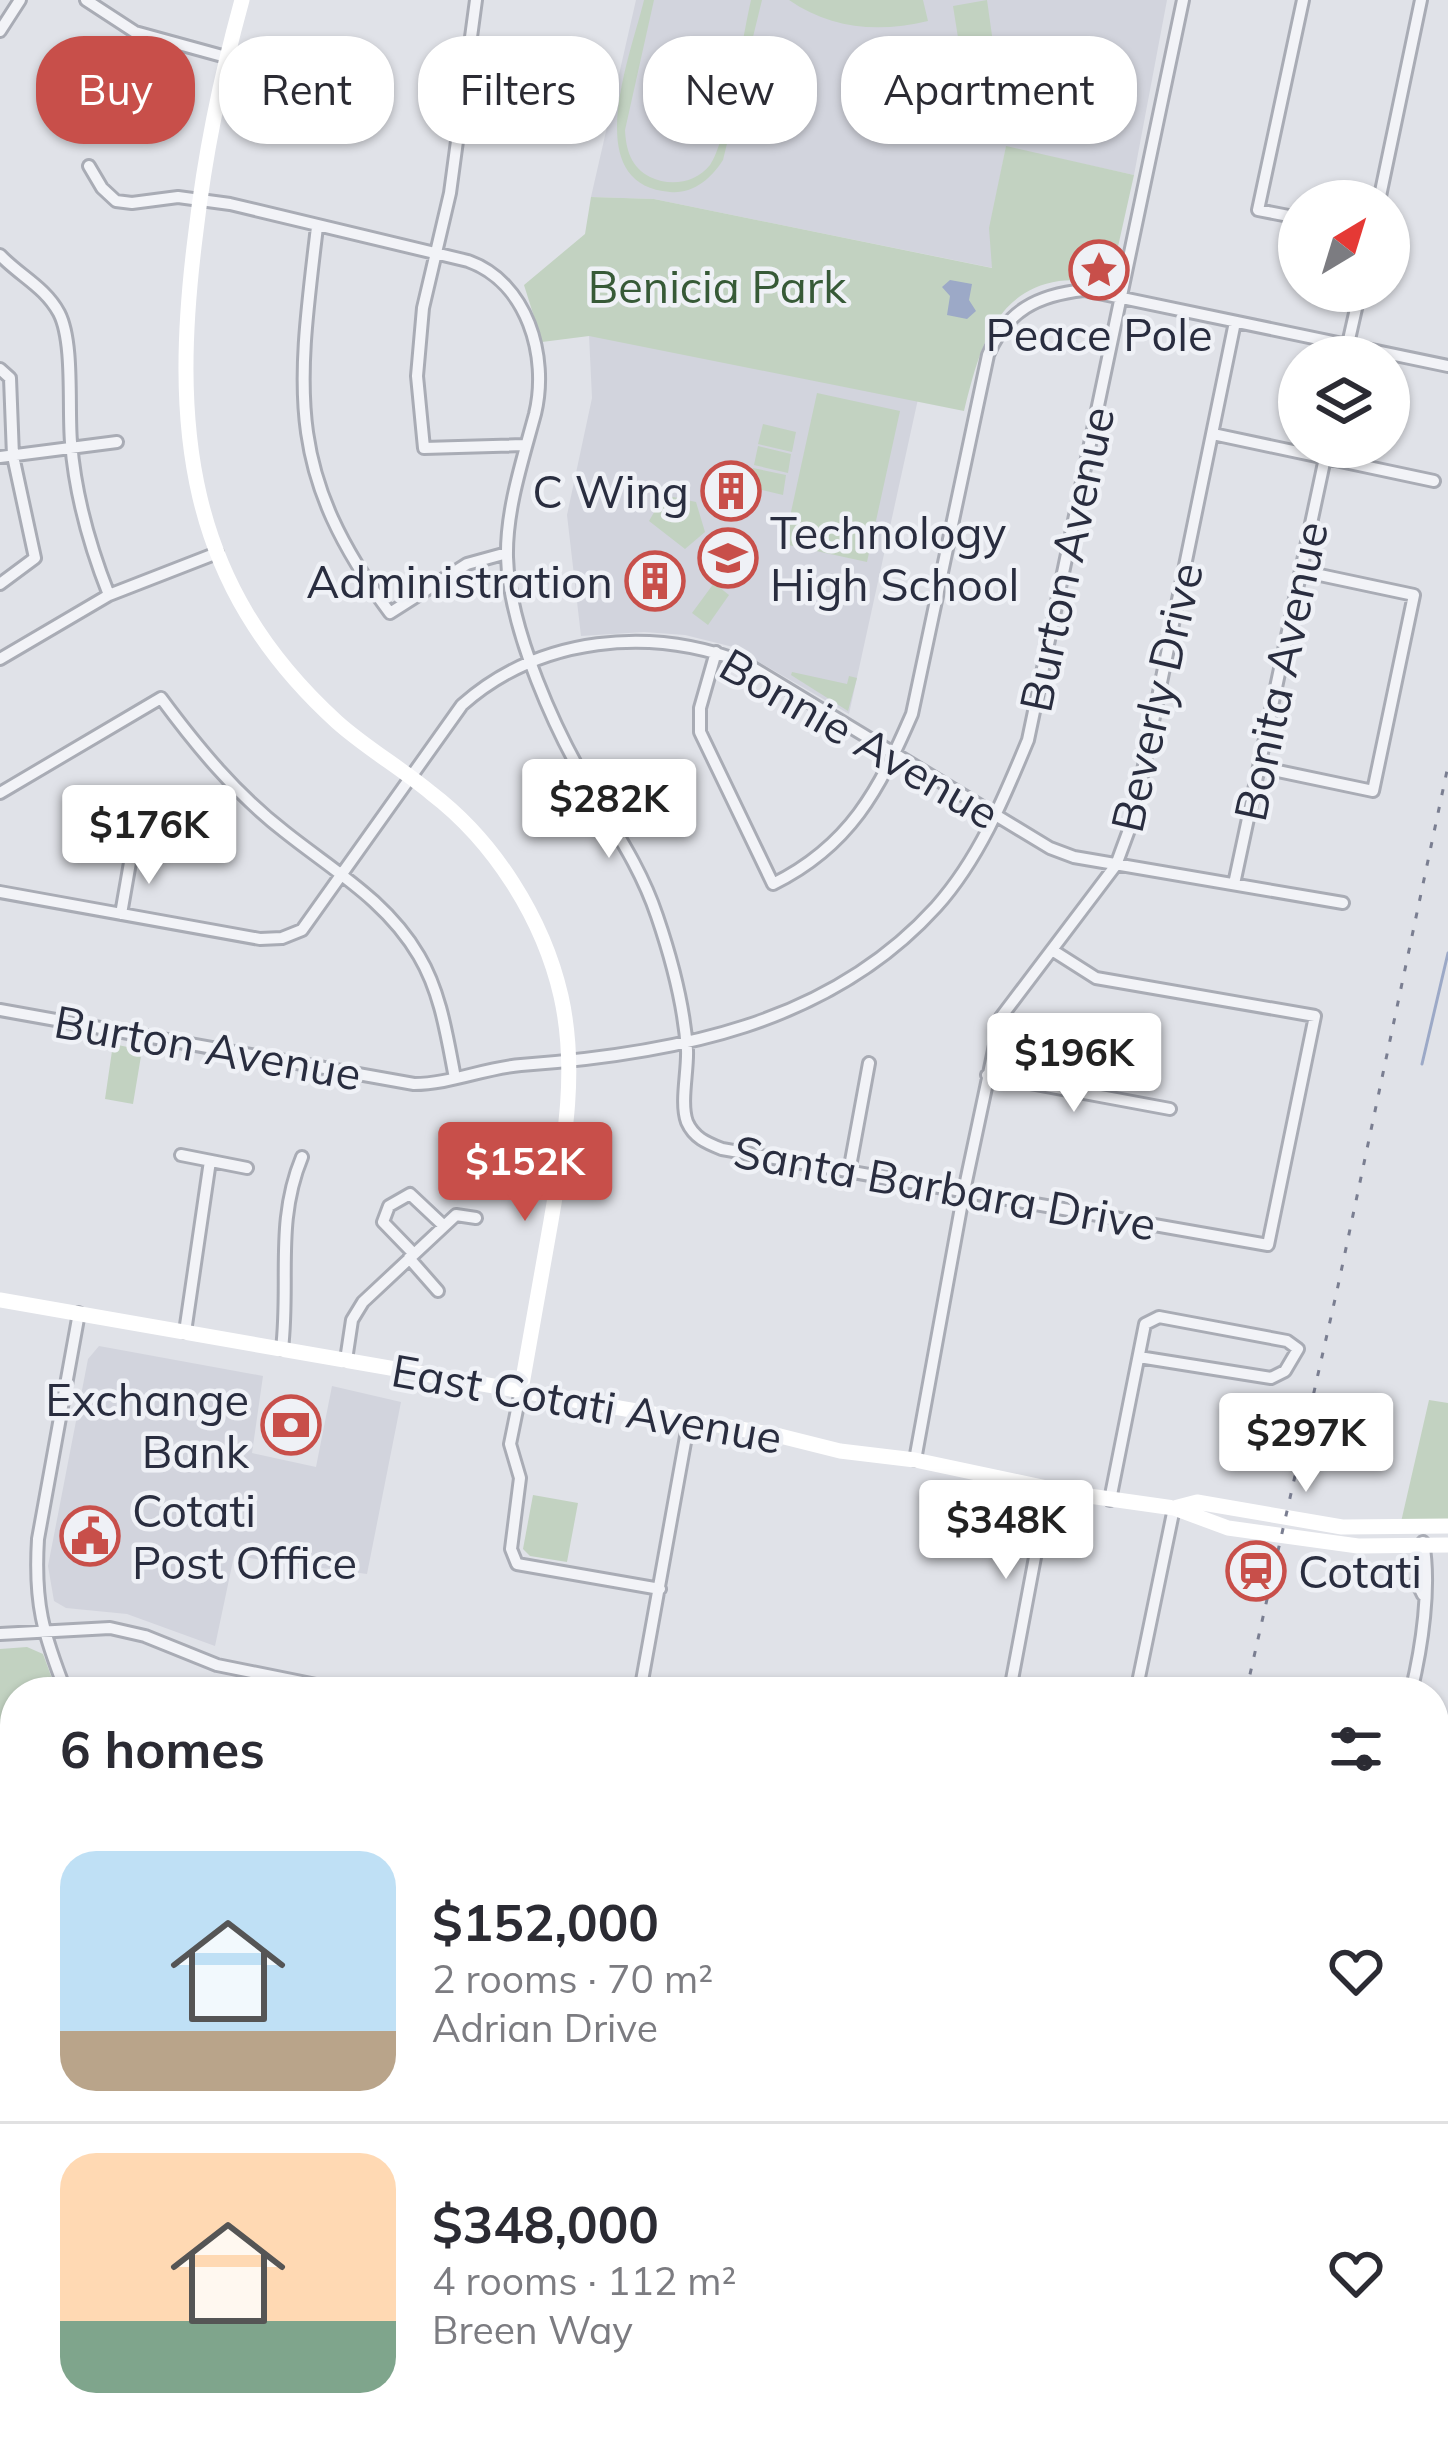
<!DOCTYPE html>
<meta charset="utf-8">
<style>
body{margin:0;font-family:Mulish,sans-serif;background:#f7f7f7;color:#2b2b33;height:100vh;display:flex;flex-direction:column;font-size:45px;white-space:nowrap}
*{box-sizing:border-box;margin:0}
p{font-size:39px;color:#7c7c81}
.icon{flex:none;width:66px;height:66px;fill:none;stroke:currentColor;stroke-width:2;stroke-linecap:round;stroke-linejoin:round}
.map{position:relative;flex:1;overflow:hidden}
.details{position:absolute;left:0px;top:1677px;width:1449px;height:771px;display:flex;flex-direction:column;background:#fff;border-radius:48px 48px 0 0;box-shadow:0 3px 9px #0004}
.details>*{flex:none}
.top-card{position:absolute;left:36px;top:36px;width:1377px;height:108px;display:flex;gap:24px}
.needle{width:78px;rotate:38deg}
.controls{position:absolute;left:1278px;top:180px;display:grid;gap:24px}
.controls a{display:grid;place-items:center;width:132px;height:132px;border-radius:50%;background:#fff;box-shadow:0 3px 9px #0004;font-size:60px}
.price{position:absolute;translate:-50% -102px;padding:0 27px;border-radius:12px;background:#fff;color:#222;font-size:39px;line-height:78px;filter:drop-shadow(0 3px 6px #0008)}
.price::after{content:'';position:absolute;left:50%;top:72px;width:36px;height:27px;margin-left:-18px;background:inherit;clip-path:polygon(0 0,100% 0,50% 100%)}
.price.on{background:#c84f4a;color:#fff}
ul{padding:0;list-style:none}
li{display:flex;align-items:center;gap:36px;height:300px;padding:0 60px}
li+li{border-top:3px solid #e1e1e2}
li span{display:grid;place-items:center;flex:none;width:336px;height:240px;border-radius:36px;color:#555}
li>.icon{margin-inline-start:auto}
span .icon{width:144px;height:144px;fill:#fffc;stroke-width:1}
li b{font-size:51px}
h2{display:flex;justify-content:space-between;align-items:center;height:144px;padding:0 60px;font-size:51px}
.chip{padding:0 42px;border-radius:48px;background:#fff;box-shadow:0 3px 9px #0004;font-size:42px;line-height:108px}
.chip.on{background:#c84f4a;color:#fff}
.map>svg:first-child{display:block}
.built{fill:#d2d4dd}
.green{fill:#c2d2c1}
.water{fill:#9ca9c7}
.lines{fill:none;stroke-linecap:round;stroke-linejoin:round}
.stream{stroke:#9ca9c7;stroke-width:3}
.street-casing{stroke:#a9acb5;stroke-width:16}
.street{stroke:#f2f3f7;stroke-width:10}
.secondary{stroke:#fff;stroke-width:15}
.rail{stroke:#7a7e91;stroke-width:3;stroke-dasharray:6 12;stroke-linecap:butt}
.labels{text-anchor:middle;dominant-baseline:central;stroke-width:9;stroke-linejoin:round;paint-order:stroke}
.park-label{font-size:45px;fill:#375a37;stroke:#eff1f6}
.poi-label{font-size:45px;fill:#292d3f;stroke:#eff1f6;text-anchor:end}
.street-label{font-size:45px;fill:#292d3f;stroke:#eff1f6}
</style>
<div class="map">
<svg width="1448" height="2446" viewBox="0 0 1448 2446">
<rect width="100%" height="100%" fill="#e0e2e8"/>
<path class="built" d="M636,0H1167L1134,175L1006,147L990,228L993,268L654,199L591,197Z
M589,335L918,399L849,714L733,647L685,635L644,632L581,636L567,515L592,398Z
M99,1346L263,1376L252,1453L316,1467L332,1386L401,1402L367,1574L234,1556L215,1646L127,1614L66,1608L54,1601L48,1566L88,1359Z"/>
<path class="green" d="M644,0H654L625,130C626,150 631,167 650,177C670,187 696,183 710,165C727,142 743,34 751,0H762L723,160C711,179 693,194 670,192C578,185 631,55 644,0Z
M789,0H923L928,21C878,33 831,29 789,0Z
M987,0L996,64L963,69L953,6Z
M1006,146L1134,175L1111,278L1107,282C1091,282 1075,279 1059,281C992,291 978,356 964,411L589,336L542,342L524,285L585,234L591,197L654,199L992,268L989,228Z
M817,393L900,411L867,562L784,544Z
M763,424L796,432L792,452L758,444Z
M758,446L791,454L788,473L754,465Z
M753,468L786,475L783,495L749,487Z
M664,495L696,502L705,532L685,549L649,521Z
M714,583L729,595L708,625L692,613Z
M792,672L847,684L849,676L857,678L848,711L791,675Z
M113,1044L142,1050L133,1104L105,1099Z
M1429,1400L1448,1403V1519L1401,1522Z
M533,1495L578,1503L567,1562L530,1556L523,1549Z
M27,1647L43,1654L57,1692H15V1828L0,1852V1649Z
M0,2289L15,2300V2354L0,2342Z
M115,2433H185L195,2441L197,2433H494L526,2441L525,2446H131Z"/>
<path class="water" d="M950,280L972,284L969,300L976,311L967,319L947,315L950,296L942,287Z"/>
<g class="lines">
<path class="stream" d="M1422,1064L1448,953
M0,2322L15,2334
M141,2433L158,2446"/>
<defs>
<path id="street" d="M86,0L135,32L226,57
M476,0L450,193L423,308L417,376L424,448L523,445
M0,31L20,0
M89,166L102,188L116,201L132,203L178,197L230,204L468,261C527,282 549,356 535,414C523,459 506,509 507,557C509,629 556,734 594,795C618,835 642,871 657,916C672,960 684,1004 687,1050C688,1071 680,1103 687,1122C694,1138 707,1143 722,1149L1268,1245L1315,1016L1096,978L1052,950
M1379,201L1421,0
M1299,218L1258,210L1303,0
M317,227C297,393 285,472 390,613L467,564L507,553
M0,255C20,276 45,287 59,313C74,342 68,407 71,442C75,494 90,547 109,595
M1348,344L1360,291
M0,369L10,378L13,456L35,558L0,584
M1213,434L1434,481
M0,457L117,442
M716,652L700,708V732L773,884C850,846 879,790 912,714L988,355C1007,310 1038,295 1084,290L1448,366
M0,659L109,595L217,553
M1259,767L1373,791L1414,595L1301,571
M0,793L161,698C198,748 236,794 285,832C334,871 387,901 419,956C441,993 447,1037 455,1078
M1234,884L1325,458
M0,892L260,939L282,938L302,930L462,705C540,636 651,626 745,663L1050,848L1074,857L1343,903
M121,914L132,851
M0,1010L414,1084C450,1084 484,1068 521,1065C673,1054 829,1025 936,907C979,859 1004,798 1028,740L1183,0
M987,1075L1170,1109
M181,1155L247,1168
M849,1172L869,1063
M414,1254L383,1222L389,1206L410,1194L444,1226
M409,1258L438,1291
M185,1332L210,1161
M282,1349C290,1281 275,1222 302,1157
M346,1360L352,1320L363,1302L456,1215L476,1218
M521,1390L510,1444L520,1478L511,1549L517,1564L660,1589
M915,1460L964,1191L1001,1017L1116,865L1133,819L1235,322
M1110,1500L1145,1324L1159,1317L1287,1341L1298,1349L1285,1371L1271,1378L1139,1357
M1423,1595L1417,1583L1423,1547
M0,1634L110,1628L145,1636L217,1665L351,1692
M1011,1685L1048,1488
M66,1692C43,1633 34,1604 38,1539L79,1313
M640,1692L689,1420
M1136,1692L1174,1508
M1411,1692C1422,1647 1431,1586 1423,1542
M0,2072L15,2084
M0,2148L15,2128
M1434,2197L1448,2148
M0,2222L15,2233
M1434,2230L1448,2243
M1434,2395L1448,2399
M0,2419L9,2434L4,2446
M719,2433L781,2446
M1281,2433L1338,2446
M534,2446L537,2433
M657,2446L660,2433
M1132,2446L1135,2433
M1371,2446L1375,2433"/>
</defs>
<use href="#street" class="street-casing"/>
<use href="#street" class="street"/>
<path class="secondary" d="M242,0C221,76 205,153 196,231C171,424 184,583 337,722C366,748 401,768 431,793C494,841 543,918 561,996C578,1072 564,1145 551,1221C541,1277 531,1334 521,1390
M0,1300L780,1436L840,1451L915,1460L1075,1494L1174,1508L1228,1528L1358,1546L1448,1545
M1174,1508L1197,1502L1342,1527L1448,1526
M1445,2446L1448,2432"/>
<path class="rail" d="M1246,1692L1338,1286L1448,766
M1100,2446L1102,2433"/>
</g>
<defs>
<symbol id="sight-ring" viewBox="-11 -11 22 22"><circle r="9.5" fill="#eff1f6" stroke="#c84f4a" stroke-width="1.5"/><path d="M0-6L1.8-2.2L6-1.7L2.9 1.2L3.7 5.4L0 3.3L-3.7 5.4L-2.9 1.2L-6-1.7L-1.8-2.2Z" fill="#c84f4a"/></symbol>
<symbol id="building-ring" viewBox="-11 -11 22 22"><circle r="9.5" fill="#eff1f6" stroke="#c84f4a" stroke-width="1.5"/><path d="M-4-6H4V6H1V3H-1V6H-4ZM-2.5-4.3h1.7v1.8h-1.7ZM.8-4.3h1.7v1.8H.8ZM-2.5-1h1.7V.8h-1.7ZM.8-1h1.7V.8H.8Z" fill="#c84f4a"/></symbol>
<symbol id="school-ring" viewBox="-11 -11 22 22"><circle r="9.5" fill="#eff1f6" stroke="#c84f4a" stroke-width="1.5"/><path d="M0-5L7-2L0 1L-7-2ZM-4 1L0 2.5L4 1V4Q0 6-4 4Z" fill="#c84f4a"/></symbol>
<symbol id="bank-ring" viewBox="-11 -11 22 22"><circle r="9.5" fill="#eff1f6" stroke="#c84f4a" stroke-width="1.5"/><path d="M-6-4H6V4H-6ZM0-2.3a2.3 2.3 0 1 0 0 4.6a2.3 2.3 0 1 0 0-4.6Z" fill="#c84f4a"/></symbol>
<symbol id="civic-ring" viewBox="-11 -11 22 22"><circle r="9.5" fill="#eff1f6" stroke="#c84f4a" stroke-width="1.5"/><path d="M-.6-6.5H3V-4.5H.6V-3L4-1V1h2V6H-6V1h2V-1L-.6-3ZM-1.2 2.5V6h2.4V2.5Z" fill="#c84f4a"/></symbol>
<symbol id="station-ring" viewBox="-11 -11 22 22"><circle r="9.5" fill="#eff1f6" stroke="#c84f4a" stroke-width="1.5"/><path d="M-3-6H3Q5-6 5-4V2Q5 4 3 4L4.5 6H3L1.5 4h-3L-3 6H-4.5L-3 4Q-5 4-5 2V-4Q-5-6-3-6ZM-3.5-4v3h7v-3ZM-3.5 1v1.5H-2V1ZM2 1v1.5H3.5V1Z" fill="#c84f4a"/></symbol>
</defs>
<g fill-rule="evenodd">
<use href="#sight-ring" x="1066" y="237" width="66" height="66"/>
<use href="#building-ring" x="698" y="458" width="66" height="66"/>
<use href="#school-ring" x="695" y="525" width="66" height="66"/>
<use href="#building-ring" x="622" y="548" width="66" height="66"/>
<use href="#bank-ring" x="258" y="1392" width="66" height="66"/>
<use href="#civic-ring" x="57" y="1503" width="66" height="66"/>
<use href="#station-ring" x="1223" y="1538" width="66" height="66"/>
</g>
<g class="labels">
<g class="park-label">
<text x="717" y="286">Benicia Park</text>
</g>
<g class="poi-label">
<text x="1099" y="334" text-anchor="middle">Peace Pole</text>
<text x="689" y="491">C Wing</text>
<text x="770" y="532" text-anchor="start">Technology<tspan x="770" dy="52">High School</tspan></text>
<text x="613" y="581">Administration</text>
<text x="249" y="1399">Exchange<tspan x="249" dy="52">Bank</tspan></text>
<text x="132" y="1510" text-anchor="start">Cotati<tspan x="132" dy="52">Post Office</tspan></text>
<text x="1298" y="1571" text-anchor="start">Cotati</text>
</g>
<g class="street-label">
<text transform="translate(1066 559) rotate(-78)">Burton Avenue</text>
<text transform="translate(1280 671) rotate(-78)">Bonita Avenue</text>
<text transform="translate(1156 697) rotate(-77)">Beverly Drive</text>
<text transform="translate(860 738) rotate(30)">Bonnie Avenue</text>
<text transform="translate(208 1047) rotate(10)">Burton Avenue</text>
<text transform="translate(945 1187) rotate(10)">Santa Barbara Drive</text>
<text transform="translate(587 1403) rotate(10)">East Cotati Avenue</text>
</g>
</g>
</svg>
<div class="controls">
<a><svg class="needle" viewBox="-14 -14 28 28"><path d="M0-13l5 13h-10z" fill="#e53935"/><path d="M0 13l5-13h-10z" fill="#7c7c81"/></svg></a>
<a><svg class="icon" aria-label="layers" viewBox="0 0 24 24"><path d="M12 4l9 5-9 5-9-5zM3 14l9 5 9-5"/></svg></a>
</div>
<b class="price" style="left:609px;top:861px">$282K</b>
<b class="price" style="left:149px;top:887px">$176K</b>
<b class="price" style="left:1074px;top:1115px">$196K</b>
<b class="price on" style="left:525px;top:1224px">$152K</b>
<b class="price" style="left:1306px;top:1495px">$297K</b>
<b class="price" style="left:1006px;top:1582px">$348K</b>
<div class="top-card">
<a class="chip on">Buy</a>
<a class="chip">Rent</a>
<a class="chip">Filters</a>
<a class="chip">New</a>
<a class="chip">Apartment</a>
</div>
<section class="details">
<h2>6 homes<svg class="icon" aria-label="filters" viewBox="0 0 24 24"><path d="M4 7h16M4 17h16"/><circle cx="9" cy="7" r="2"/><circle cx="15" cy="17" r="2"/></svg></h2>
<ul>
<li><span style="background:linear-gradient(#bfe0f5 75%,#b9a48a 0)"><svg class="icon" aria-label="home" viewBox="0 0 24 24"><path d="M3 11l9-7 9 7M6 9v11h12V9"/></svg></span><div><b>$152,000</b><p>2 rooms · 70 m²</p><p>Adrian Drive</p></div><svg class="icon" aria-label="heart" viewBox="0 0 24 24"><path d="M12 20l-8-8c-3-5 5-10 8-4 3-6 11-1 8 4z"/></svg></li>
<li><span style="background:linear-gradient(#ffd9b3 70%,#7fa58c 0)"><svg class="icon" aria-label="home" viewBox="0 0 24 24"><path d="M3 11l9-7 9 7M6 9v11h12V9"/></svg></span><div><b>$348,000</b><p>4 rooms · 112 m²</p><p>Breen Way</p></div><svg class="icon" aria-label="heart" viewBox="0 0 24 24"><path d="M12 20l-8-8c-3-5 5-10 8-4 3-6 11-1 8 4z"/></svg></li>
</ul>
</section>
</div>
